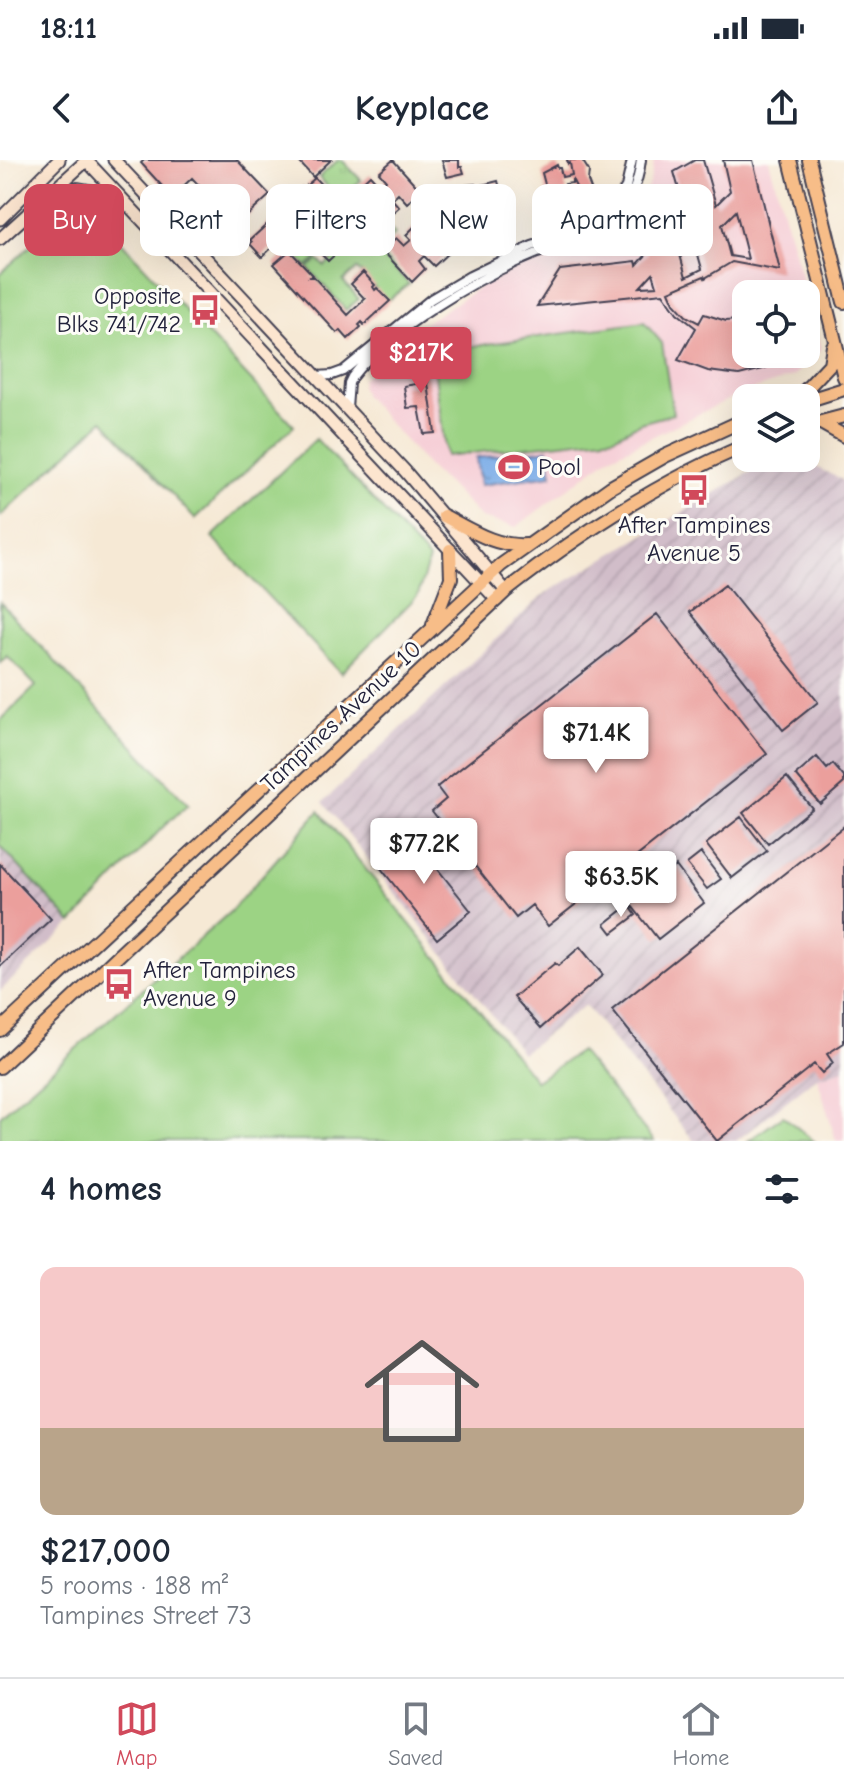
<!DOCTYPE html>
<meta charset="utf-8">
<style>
body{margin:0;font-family:"Comic Neue",sans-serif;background:#f2f2f3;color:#1f2937;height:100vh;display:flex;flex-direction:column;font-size:30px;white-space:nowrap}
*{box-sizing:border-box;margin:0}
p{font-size:26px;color:#747a83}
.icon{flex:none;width:44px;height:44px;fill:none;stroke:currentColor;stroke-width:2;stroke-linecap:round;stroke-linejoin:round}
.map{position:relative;height:981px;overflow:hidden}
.drawer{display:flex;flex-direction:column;background:#fff;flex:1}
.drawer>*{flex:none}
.banner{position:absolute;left:24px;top:24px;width:796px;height:72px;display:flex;gap:16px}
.controls{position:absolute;left:732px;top:120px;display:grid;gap:16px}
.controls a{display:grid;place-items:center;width:88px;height:88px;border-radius:16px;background:#fff;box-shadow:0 8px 32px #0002;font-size:40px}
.price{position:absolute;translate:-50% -68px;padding:0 18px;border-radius:8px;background:#fff;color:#222;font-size:26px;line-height:52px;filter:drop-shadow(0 2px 4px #0008)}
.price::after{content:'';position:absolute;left:50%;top:48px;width:24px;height:18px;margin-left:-12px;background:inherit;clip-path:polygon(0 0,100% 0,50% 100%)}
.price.selected{background:#d1495b;color:#fff}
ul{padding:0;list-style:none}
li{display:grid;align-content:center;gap:16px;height:424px;padding:0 40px}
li+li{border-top:2px solid #e0e1e3}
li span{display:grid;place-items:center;height:248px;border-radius:16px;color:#555}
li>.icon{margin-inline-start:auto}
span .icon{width:144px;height:144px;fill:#fffc;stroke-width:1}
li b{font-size:34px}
h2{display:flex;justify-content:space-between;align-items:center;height:96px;padding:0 40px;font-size:34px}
.tag{padding:0 28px;border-radius:16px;background:#fff;box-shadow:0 8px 32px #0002;font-size:28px;line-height:72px}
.tag.selected{background:#d1495b;color:#fff}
.status{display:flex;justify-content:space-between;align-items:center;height:56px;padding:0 40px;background:#fff;direction:ltr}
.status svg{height:22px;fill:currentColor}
header{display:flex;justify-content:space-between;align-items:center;height:104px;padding:0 40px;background:#fff;font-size:36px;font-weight:700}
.menu{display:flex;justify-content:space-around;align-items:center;height:112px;border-top:2px solid #e0e1e3;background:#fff;font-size:22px;color:#747a83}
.menu a{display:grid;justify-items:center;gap:4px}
.menu .selected{color:#d1495b}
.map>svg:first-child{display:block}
.built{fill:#f6cfd7;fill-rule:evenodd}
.industrial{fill:url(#industrial-furrows)}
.green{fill:#9cd384;stroke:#5f7a60;stroke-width:2}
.park{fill:url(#park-tufts);stroke:#5f7a60;stroke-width:2}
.water{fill:url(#water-ripples);stroke:#506891;stroke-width:2}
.building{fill:#eb9f9c;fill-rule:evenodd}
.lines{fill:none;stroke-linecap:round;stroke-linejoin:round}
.street-casing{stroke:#424052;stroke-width:12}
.secondary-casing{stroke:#424052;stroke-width:15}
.primary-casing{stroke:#424052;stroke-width:16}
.street{stroke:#fff;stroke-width:8}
.secondary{stroke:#fce5cf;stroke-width:11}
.primary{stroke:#f7bd88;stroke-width:12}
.labels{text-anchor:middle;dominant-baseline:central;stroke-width:6;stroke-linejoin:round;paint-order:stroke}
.poi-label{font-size:24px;fill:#22223b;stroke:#fdfcf7;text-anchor:start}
.street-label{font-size:24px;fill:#22223b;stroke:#fdfcf7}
</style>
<div class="status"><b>18:11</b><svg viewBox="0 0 49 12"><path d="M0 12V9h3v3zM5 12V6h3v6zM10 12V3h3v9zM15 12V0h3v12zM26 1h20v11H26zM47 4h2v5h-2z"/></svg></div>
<header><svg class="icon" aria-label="back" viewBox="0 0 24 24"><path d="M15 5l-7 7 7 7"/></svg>Keyplace<svg class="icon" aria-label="share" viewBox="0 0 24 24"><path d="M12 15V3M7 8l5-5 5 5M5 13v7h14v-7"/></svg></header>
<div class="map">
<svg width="844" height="981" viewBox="0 0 844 981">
<defs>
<pattern id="industrial-furrows" width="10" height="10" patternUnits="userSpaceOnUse" patternTransform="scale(2)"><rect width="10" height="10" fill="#d1bdc9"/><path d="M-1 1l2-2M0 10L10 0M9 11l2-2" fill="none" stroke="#b3a2ae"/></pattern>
<pattern id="park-tufts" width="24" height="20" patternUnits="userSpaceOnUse" patternTransform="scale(2)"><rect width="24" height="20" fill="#9cd384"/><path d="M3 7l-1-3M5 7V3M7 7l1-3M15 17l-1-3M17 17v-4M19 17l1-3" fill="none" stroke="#86b573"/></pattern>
<pattern id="water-ripples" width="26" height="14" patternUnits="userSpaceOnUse" patternTransform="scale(2)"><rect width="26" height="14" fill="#7dade7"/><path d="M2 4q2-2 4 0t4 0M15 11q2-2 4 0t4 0" fill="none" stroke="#668cbc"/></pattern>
</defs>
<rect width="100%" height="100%" fill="#fdfcf7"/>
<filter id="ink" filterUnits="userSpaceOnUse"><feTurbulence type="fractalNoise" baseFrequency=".0125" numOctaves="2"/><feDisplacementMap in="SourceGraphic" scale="16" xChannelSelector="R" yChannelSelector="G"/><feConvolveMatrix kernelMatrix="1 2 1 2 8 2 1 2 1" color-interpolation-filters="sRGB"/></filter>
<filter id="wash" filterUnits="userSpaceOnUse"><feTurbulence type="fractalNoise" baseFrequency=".006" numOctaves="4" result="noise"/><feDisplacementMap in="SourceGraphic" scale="32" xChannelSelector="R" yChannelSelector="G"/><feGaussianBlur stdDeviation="1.8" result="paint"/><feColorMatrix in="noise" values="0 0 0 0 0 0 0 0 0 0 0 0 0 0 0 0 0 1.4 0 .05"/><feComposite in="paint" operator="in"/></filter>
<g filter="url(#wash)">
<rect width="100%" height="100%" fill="#f6e9d5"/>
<path class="built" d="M654,0H769L821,189L794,216L740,234L610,297L516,367L481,358L446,322L431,310L364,235L361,227L362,219L416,169L484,124L522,106L593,84L614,72L640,46L651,18ZM746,134H806V194H746Z
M844,909V981H836L817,917Z"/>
<path class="industrial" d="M774,298H798L844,321V909L817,917L736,981H694L585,845L522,893L323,642L543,435Z
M0,686L72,763L0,831Z"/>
<path class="green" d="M354,30L395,74L378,91L409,124L387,141L357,109L343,121L359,139L346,150L308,108L318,100L325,106L364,70L340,44Z
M79,51L97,56L294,266L195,359L103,260L0,357V114L66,53Z
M306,63L320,79L309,90L317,99L307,107L284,83Z
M644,162L662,183L673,254L640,263L614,277L446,296L432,192Z
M316,279L429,399L418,435L341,513L212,377Z
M0,442L188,645L165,665L72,763L0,686V561L36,526L7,496L0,503Z
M319,651L536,921L580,891L654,981H0V956L231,751Z
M783,956L814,981H748Z"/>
<path class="park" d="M338,0H342L361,20L339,40L319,17Z"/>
<path class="water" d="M548,289L552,315L480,325L476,298Z"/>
<g id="blocks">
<path class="building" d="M144,0H237L270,35L236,66L213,40L209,44L206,40L210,37L192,18L172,37L141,3Z
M304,0H331L313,17L300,3Z
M393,0L421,31L407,43L398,33L392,39L399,47L385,59L356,28L370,15L380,26L386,20L379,12Z
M442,0H459V7H462L464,13L447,17Z
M567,0H582L589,11L588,21L592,32L586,33L587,35L576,36L574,30L577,29L572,19V23L565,24L567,31L564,32L565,35L556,37L555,34L548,36L542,13L557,5L558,8H560L562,17L572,15L570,3L568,4Z
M695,0H703L716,45L730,31L723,0H753L780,111L732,102L705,118L704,116L669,131L674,143L686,156L699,163L704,154L726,161L746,159V194H792L785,200L763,209L739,215L708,211L678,200L696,168L677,153L663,133L537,146L560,110L636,101L637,105L648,93L645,82L670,57L673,67L686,54L674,12ZM736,51L748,99L730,96L722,65ZM692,73L702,109L686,117L678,87ZM653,113L657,126L640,127Z
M315,18L327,31L324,33L327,36L329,34L351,58L348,60L359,72L328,101L316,89L337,68L316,46L262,97L250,84L252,82L250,80L300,34L298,31L302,27L306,31L310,28L307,25Z
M498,21L507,55L491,59L490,53L493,52L488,43V47L481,49L479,46L480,58L483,57L485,63L481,66L469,67L464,50L469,49L468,45L463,46L459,29L465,27L464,25L475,24L477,31H473L478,42L488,39L487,30L484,31L482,25Z
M419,62L448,93L434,106L424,96L419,101L425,109L412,122L382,90L396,78L404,86L411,80L406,75Z
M288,92H291L313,115L310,117H314L348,155L365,139L351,124L363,112L375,125L373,127L375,130L377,128L390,141L364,165L362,162L359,165L361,167L348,179L340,170L337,173L274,104Z
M424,195L435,273L424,274L419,247L407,248L404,226L416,224L413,197Z
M725,425L818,542L783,570L690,452Z
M657,454L767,594L548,766L532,745L516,758L432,651L446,639L437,627Z
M817,597L827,609L833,604L844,617V623L820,644L796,615Z
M787,617L812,648L768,684L743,653Z
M741,657L767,691L732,718L706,684Z
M844,666V883L827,894L833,903L822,913L814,904L717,981L612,850Z
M410,674L471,751L437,779L376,702Z
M701,693L721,719L707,729L687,704Z
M0,704L51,759L0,807Z
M676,706L704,743L658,779L629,742Z
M629,745L636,755L612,773L605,764Z
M580,787L603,815L541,868L514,837L555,803L558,806Z"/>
</g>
</g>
<g filter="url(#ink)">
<use href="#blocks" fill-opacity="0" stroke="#424052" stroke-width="2"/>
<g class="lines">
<defs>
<path id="street" d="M317,216L332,215L343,211L431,139L470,116L532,86L579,71L602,58L612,49L626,27L632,0
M347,248L349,223L352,217C388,170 480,116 535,94C560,84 587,81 608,64C629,47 638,26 641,0"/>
<path id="secondary" d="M86,0L497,440
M114,0L405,311L506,431
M57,28C82,26 101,33 125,43
M0,59L59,0
M0,79L87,0"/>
<path id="primary" d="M790,0L844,217
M809,0L844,142
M798,238L830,204L833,186
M806,241L844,229
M821,263L844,276
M806,266L844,256
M444,356C471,370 495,387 526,385
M433,465L451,418L450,390
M0,870L501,405L611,327L665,296L746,259
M0,907L506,431C580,373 659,322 746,285"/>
</defs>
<use href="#street" class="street-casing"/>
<use href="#secondary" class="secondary-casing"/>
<use href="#primary" class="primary-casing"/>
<use href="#street" class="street"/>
<use href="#secondary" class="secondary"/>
<use href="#primary" class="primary"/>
</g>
</g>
<defs>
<symbol id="bus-bare" viewBox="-9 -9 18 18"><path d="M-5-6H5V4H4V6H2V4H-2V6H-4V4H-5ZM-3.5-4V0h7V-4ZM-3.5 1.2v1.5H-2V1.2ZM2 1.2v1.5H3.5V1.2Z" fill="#d1495b" stroke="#fdfcf7" stroke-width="2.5" paint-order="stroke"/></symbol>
<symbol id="stadium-bare" viewBox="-9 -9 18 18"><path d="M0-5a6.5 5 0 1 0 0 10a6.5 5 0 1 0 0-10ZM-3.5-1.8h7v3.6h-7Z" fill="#d1495b" stroke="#fdfcf7" stroke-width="2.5" paint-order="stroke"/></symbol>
</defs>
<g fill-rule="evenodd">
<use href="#bus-bare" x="183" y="128" width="44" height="44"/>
<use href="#stadium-bare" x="492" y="285" width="44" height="44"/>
<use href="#bus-bare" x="672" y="308" width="44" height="44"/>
<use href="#bus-bare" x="97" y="802" width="44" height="44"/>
</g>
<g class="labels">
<g class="poi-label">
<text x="181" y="136" text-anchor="end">Opposite<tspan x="181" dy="28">Blks 741/742</tspan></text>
<text x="538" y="307">Pool</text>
<text x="694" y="365" text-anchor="middle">After Tampines<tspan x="694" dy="28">Avenue 5</tspan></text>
<text x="143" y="810">After Tampines<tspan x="143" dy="28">Avenue 9</tspan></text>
</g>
<g class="street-label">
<text transform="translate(341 556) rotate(-43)">Tampines Avenue 10</text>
</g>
</g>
</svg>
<div class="controls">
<a><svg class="icon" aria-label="locate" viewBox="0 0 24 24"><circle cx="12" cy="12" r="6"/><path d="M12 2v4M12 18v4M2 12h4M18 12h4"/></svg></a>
<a><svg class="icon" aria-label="layers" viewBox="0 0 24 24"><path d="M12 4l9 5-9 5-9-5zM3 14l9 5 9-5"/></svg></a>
</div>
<b class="price selected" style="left:421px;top:235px">$217K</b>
<b class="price" style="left:596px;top:615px">$71.4K</b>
<b class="price" style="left:424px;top:726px">$77.2K</b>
<b class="price" style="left:621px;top:759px">$63.5K</b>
<div class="banner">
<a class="tag selected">Buy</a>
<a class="tag">Rent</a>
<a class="tag">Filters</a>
<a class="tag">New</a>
<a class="tag">Apartment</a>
</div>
</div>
<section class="drawer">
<h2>4 homes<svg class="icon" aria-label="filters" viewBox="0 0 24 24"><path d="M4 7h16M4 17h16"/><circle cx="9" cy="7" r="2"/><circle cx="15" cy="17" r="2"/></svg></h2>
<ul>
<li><span style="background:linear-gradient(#f6c9c9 65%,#b9a48a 0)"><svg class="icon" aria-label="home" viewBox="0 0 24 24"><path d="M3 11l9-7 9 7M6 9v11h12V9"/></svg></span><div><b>$217,000</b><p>5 rooms · 188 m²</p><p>Tampines Street 73</p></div></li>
</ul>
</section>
<nav class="menu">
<a class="selected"><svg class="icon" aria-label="map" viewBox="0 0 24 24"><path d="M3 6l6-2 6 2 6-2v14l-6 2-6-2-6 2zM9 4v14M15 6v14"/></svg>Map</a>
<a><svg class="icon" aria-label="saved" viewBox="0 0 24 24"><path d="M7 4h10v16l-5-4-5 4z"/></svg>Saved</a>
<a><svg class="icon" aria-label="home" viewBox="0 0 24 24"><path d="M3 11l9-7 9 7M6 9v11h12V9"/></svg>Home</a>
</nav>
